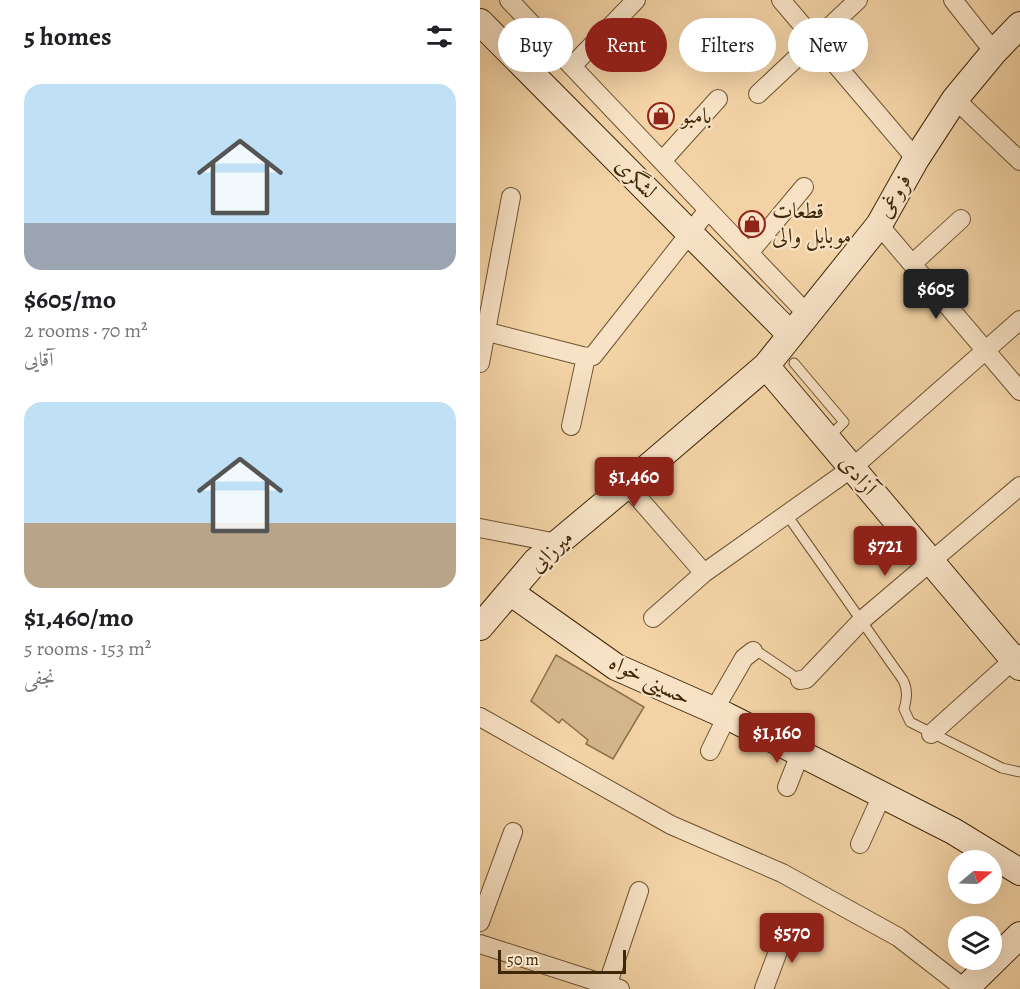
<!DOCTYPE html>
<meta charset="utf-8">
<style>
body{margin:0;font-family:Alegreya,Amiri,serif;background:#f2f2f2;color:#202124;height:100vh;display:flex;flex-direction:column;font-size:22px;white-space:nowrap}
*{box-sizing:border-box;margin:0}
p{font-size:20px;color:#757577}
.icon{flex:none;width:33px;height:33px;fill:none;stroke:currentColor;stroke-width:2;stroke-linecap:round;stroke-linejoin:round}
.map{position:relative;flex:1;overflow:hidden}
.panel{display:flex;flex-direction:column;background:#fff;width:480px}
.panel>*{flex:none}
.hud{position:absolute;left:18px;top:18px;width:432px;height:54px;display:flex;gap:12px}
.needle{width:39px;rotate:71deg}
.buttons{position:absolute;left:468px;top:850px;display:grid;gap:12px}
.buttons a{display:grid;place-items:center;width:54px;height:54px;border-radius:50%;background:#fff;box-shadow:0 6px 24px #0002;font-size:30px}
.scale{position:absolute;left:18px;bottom:15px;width:128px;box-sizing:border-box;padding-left:6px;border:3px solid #3f2808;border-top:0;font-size:16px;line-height:21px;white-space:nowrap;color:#3f2808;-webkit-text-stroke:4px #f7e2c5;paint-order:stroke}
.price{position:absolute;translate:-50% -51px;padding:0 14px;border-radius:6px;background:#8f2418;color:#fff;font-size:20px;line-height:39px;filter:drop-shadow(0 2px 3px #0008)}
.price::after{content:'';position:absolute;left:50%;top:36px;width:18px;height:14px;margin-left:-9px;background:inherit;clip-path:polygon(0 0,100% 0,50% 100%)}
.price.on{background:#222;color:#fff}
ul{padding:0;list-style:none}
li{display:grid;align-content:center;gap:12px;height:318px;padding:0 24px}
li span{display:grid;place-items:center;height:186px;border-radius:18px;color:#555}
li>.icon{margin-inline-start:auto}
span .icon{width:108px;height:108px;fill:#fffc;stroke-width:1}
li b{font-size:26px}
h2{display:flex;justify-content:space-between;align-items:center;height:72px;padding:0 24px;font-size:26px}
.chip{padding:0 21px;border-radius:27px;background:#fff;box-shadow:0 6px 24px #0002;font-size:21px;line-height:54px}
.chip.on{background:#8f2418;color:#fff}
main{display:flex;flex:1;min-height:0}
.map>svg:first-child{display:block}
.green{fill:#d4b68b;stroke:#8a6f4a;stroke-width:1.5}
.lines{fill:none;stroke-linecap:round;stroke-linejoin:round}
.lane-casing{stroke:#6c5330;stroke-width:11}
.street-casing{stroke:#6c5330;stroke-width:20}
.secondary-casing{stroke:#3f2808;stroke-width:28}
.lane{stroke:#f7e2c5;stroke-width:9}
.street{stroke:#f7e2c5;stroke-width:18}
.secondary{stroke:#f7e2c5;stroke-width:26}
.labels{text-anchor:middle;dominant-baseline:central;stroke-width:4.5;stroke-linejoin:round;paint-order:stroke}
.poi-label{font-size:22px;fill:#3f2808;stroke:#f7e2c5;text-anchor:start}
.street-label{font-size:22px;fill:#3f2808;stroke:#f7e2c5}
</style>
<main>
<section class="panel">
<h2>5 homes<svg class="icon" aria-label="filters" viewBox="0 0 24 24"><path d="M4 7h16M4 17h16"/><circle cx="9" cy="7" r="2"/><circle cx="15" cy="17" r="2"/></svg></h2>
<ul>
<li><span style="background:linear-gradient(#bfe0f5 75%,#9aa5b1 0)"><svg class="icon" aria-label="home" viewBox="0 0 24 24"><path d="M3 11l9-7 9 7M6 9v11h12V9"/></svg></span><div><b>$605/mo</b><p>2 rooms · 70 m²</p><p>آقایی</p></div></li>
<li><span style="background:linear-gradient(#bfe0f5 65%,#b9a48a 0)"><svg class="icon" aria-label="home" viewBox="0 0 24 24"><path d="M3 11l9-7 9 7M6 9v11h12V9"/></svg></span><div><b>$1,460/mo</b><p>5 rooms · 153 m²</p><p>نجفی</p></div></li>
</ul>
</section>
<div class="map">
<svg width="540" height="989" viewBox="0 0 540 989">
<rect width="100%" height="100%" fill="#f3d3a6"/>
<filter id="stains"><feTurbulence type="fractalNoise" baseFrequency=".00333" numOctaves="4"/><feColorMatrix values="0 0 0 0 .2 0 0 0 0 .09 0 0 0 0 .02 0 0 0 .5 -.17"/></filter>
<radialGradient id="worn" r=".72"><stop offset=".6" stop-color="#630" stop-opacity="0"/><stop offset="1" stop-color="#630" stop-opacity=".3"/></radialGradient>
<path class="green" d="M76,655L164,707L133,759L106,744L108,740L82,719L79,723L51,701Z"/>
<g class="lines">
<defs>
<path id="lane" d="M314,363L364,422L348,438
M307,515L423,680C428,690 427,698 424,709L430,722L522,768L540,772
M273,651L280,653L320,680"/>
<path id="street" d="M29,0L327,314
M301,0L436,159
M473,0L514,52
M92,66L156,0
M278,94L378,0
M475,99L540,161
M182,161L238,99
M399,225L540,391
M269,253L324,187
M432,264L481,219
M0,330L106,357L113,356L228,210
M0,363L31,197
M91,426L106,357
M147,485L224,573
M0,528L77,543
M173,618L224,573L372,468L540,320
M320,680L326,679L382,620L540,486
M234,710L264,658L273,651
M0,717L191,825L302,873L418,937L485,989
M451,734L540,654
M230,751L247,716
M307,787L320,754
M380,844L402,795
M0,922L33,832
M0,944L140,989
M126,989L159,891
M284,989L307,927"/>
<path id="secondary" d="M0,22L311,335
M286,366L540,667
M30,592L136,667L247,716L473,831L540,872
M0,627L56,561L147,485L286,366L399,225L436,159L475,99L514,52L540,25
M485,989L540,935"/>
</defs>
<use href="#lane" class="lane-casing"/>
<use href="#street" class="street-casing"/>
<use href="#secondary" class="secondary-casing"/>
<use href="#lane" class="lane"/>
<use href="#street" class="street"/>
<use href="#secondary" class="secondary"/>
</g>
<defs>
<symbol id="shop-ring" viewBox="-11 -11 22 22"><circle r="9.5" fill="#f7e2c5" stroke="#8f2418" stroke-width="1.5"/><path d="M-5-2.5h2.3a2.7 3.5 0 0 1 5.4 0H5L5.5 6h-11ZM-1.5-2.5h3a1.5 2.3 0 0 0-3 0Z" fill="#8f2418"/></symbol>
</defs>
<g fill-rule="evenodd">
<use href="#shop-ring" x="166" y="101" width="30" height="30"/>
<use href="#shop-ring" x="257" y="209" width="30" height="30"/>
</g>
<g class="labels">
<g class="poi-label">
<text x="201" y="116">بامبو</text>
<text x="292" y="211">قطعات<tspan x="292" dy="25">موبایل والی</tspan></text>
</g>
<g class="street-label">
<text transform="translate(156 178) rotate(45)">لشگری</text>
<text transform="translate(414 196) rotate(-60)">فروغی</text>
<text transform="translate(378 475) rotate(50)">آزادی</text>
<text transform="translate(71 551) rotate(-43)">میرزایی</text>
<text transform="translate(170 680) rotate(26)">حسینی خواه</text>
</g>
</g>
<rect width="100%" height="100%" filter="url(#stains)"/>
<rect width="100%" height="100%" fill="url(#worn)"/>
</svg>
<div class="buttons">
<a><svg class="needle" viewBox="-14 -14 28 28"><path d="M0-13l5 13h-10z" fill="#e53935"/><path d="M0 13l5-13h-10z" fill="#757577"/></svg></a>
<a><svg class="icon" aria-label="layers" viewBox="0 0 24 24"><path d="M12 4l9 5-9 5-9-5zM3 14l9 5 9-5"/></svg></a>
</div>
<div class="scale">50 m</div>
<b class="price on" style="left:456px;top:320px">$605</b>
<b class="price" style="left:154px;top:508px">$1,460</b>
<b class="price" style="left:405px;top:577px">$721</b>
<b class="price" style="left:297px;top:764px">$1,160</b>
<b class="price" style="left:312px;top:964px">$570</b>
<div class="hud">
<a class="chip">Buy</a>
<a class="chip on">Rent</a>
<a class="chip">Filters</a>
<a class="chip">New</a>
</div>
</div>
</main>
